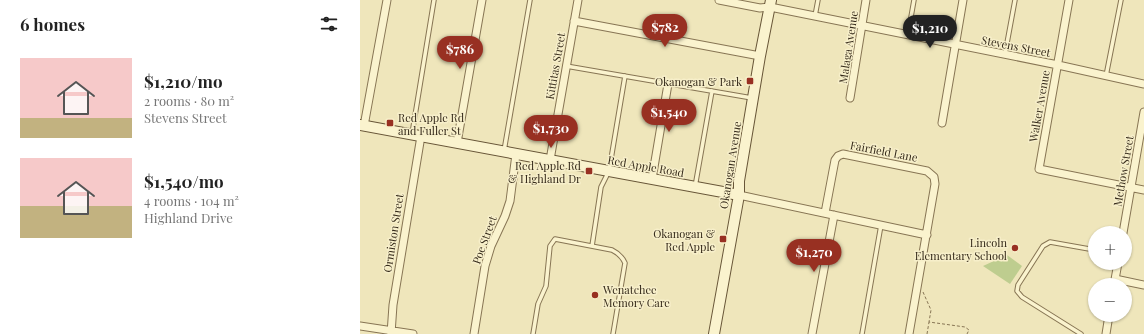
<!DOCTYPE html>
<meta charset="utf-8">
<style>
body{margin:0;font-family:"Playfair Display",serif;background:#f2f2f2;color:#222;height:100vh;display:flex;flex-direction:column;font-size:15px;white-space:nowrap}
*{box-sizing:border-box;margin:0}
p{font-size:13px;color:#767676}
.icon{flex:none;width:22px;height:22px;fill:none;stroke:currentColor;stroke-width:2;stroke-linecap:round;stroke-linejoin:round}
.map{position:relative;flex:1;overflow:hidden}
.details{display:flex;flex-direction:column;background:#fff;width:360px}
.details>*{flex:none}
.controls{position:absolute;left:728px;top:226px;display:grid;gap:8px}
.controls a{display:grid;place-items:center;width:44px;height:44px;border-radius:50%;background:#fff;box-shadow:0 1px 3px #0004;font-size:20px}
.price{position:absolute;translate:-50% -34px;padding:0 9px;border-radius:14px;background:#983022;color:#fff;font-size:13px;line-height:26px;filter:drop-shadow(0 1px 2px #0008)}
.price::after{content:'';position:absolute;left:50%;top:24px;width:12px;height:9px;margin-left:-6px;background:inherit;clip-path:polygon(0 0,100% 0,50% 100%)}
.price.on{background:#222;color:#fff}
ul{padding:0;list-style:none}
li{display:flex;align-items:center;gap:12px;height:100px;padding:0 20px}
li span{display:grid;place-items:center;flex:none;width:112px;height:80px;border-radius:0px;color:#555}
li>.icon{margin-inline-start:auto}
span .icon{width:48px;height:48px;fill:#fffc;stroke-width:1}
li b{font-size:17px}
h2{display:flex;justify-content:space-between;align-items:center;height:48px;padding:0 20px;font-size:17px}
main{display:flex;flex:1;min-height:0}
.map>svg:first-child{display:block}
.green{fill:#becd8f}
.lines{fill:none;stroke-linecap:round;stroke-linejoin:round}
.lane-casing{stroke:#877554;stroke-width:5.5}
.street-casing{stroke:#877554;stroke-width:9}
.secondary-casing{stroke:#685638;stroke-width:12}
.path{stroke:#877554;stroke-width:1;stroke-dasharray:3 2;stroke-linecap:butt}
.lane{stroke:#faf3ce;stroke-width:3.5}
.street{stroke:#faf3ce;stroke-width:7}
.secondary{stroke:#faf3ce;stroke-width:10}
.poi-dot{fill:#983022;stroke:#f7efca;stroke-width:1.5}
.labels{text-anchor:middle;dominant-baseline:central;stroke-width:3;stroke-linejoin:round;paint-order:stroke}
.street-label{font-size:11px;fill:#352a1a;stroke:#f7efca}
.poi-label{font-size:11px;fill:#352a1a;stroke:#f7efca;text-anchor:end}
</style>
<main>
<section class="details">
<h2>6 homes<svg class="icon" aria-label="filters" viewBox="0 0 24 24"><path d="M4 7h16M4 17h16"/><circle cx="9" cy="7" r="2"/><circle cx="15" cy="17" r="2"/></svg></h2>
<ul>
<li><span style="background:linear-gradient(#f6c9c9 75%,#c2b280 0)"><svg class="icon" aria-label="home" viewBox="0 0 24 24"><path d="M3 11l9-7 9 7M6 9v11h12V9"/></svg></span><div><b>$1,210/mo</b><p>2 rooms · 80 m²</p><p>Stevens Street</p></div></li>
<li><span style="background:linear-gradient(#f6c9c9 60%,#c2b280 0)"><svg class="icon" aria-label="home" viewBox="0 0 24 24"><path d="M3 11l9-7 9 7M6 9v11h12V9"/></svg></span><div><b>$1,540/mo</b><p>4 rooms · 104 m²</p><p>Highland Drive</p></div></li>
</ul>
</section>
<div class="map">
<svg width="784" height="334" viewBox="0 0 784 334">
<rect width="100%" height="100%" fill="#efe6bb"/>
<path class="green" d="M647,255L662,266L650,284L623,266Z"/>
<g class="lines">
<defs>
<path id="lane" d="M455,16L458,0
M548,34L554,0
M645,54L655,0
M206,66L392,98
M746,76L761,0
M52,134L74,0
M144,151L170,0
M335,187L352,91
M232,246L241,187L249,171L265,76
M173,334L178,304L186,286L190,246L195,239L252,250C258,253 262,256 265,263L253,334
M502,334L521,225
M721,334L662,297L657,291L658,285L683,246L690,242L735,250"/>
<path id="street" d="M359,0L400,8L410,7L698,65L784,84
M709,0L679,169L784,190
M214,21L400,56
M490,98L506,0
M582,123L603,0
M4,126L27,0
M97,143L122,0
M190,160L218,0
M292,179L308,84
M379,195L567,235
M465,213L475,160L478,156L483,154L567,171L574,177L575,184L549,334
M763,233L784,112
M755,279L784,285
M754,285L758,263
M0,326L53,334
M31,334L33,305L61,136
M114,334L125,266L131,246L145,216L150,201L156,154
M452,334L474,215
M746,334L749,315"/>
<path id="secondary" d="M0,125L379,195
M354,334L379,195V181L400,56L411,0"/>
</defs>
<use href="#lane" class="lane-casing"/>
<use href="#street" class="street-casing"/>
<use href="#secondary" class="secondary-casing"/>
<path class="path" d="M563,292L571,310L569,322L605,327L609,330L607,334
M567,334L569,322"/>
<use href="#lane" class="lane"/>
<use href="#street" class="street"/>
<use href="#secondary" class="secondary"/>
</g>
<g class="poi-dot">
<rect x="386" y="77" width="8" height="8" rx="2"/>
<rect x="26" y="119" width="8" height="8" rx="2"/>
<rect x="225" y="167" width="8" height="8" rx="2"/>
<rect x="359" y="235" width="8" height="8" rx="2"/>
<circle cx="655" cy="248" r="4"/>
<circle cx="235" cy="295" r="4"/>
</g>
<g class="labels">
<g class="street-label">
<text transform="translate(656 46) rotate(11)">Stevens Street</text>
<text transform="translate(488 47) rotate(-81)">Malaga Avenue</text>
<text transform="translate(195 66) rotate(-80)">Kittitas Street</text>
<text transform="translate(679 106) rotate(-80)">Walker Avenue</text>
<text transform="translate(524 151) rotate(11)">Fairfield Lane</text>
<text transform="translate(370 165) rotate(-81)">Okanogan Avenue</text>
<text transform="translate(286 166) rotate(10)">Red Apple Road</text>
<text transform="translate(763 171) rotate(-80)">Methow Street</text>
<text transform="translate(33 233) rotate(-81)">Ormiston Street</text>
<text transform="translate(124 240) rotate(-70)">Poe Street</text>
</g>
<g class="poi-label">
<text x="382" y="81">Okanogan &amp; Park</text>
<text x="38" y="117" text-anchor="start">Red Apple Rd<tspan x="38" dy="13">and Fuller St</tspan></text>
<text x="221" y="165">Red Apple Rd<tspan x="221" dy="13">&amp; Highland Dr</tspan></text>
<text x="355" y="233">Okanogan &amp;<tspan x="355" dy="13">Red Apple</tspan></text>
<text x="647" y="242">Lincoln<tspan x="647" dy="13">Elementary School</tspan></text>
<text x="243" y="289" text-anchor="start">Wenatchee<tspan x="243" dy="13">Memory Care</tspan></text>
</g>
</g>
</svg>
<div class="controls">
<a>+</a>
<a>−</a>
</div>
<b class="price" style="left:305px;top:48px">$782</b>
<b class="price on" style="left:570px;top:49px">$1,210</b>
<b class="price" style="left:100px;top:70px">$786</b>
<b class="price" style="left:309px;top:133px">$1,540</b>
<b class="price" style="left:191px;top:149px">$1,730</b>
<b class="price" style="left:454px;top:273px">$1,270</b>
</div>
</main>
